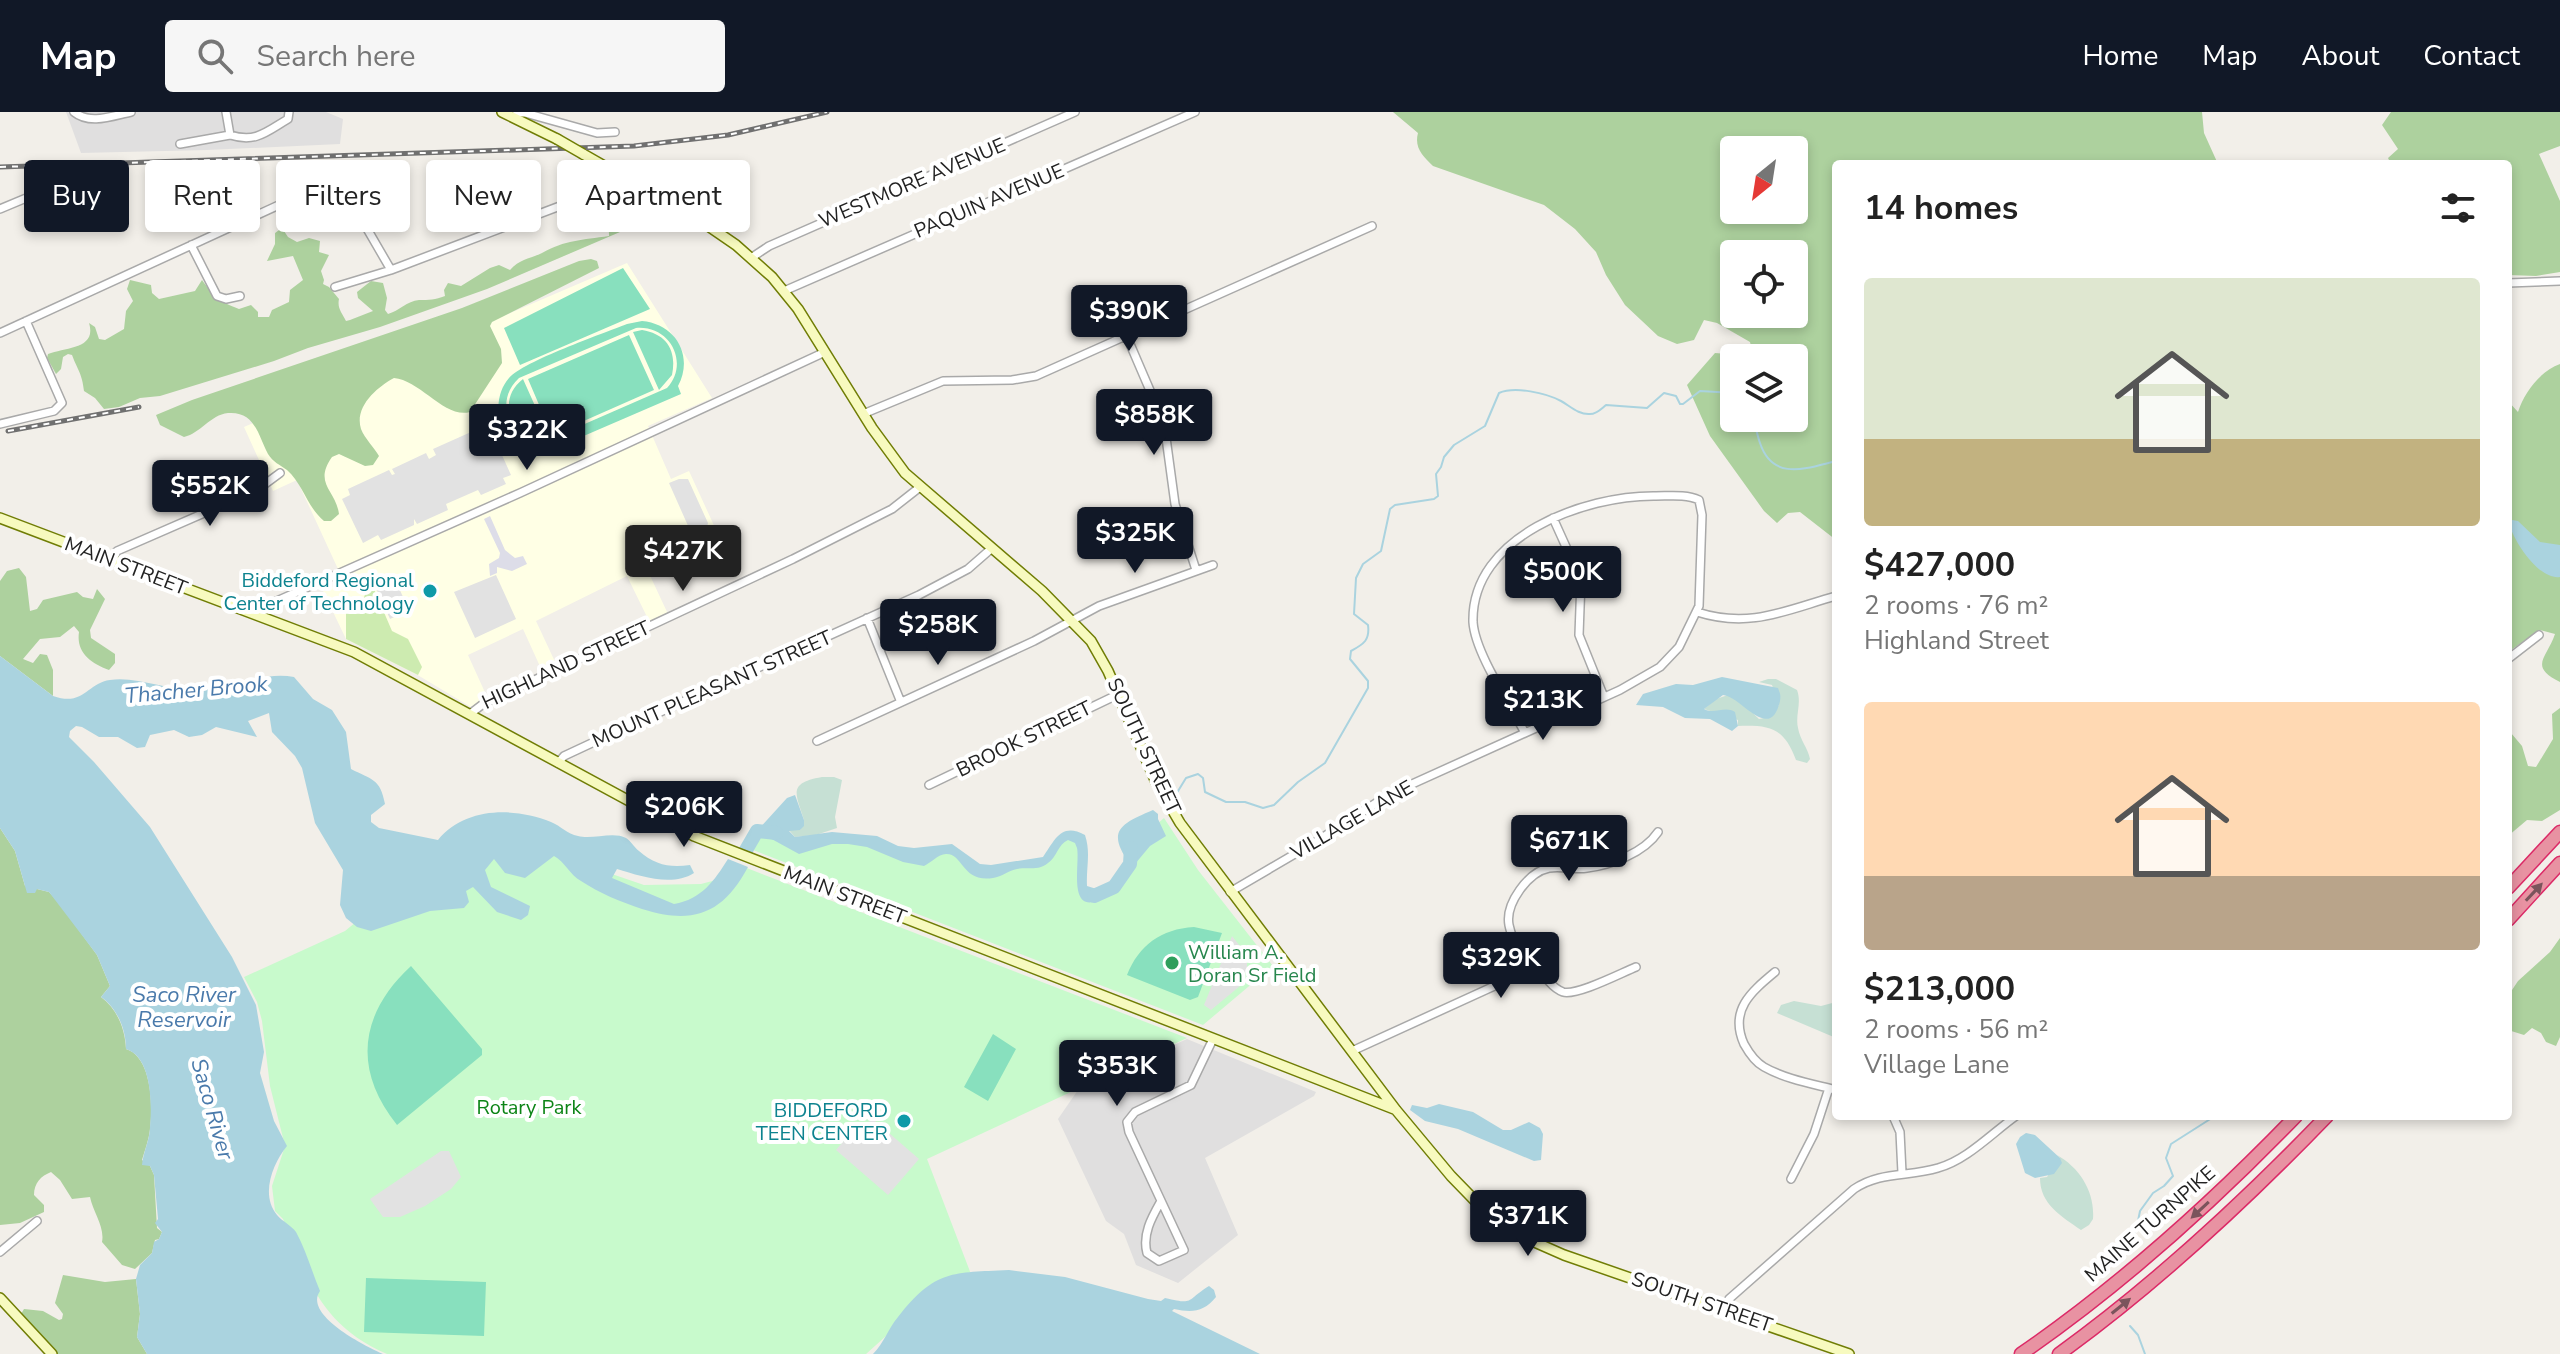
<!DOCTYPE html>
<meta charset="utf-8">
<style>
body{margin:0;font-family:"Nunito Sans",sans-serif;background:#f6f6f6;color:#222;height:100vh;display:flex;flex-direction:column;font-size:30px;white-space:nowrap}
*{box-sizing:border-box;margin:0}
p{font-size:26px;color:#767676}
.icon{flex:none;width:44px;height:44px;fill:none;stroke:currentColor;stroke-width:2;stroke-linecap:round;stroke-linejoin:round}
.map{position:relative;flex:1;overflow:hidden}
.drawer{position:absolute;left:1832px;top:48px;width:680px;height:960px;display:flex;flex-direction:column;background:#fff;border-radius:8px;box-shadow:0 4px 12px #0003}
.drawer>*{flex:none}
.top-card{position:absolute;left:24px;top:48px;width:760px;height:72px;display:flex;gap:16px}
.needle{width:52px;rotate:210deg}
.fabs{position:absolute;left:1720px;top:24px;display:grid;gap:16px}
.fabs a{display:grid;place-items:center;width:88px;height:88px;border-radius:8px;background:#fff;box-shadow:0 4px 12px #0003;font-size:40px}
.price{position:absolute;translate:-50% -68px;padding:0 18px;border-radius:8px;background:#111827;color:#fff;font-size:26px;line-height:52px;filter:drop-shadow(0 2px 4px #0008)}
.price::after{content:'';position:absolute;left:50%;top:48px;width:24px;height:18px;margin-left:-12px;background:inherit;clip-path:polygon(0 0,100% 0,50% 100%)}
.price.active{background:#222;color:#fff}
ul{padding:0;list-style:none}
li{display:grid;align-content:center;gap:16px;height:424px;padding:0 32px}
li span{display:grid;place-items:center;height:248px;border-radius:8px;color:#555}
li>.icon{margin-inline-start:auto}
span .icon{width:144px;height:144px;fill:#fffc;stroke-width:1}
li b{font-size:34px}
h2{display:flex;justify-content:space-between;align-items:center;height:96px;padding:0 32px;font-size:34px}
.chip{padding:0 28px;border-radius:8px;background:#fff;box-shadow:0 4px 12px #0003;font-size:28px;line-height:72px}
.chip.active{background:#111827;color:#fff}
header{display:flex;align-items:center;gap:48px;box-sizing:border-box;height:112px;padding:0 40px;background:#111827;color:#fff}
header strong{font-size:38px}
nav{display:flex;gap:44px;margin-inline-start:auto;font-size:28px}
.search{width:560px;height:72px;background:#f6f6f6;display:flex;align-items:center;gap:20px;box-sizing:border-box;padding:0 28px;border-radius:8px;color:#767676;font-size:30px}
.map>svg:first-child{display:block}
.residential{fill:#e0dfdf}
.education{fill:#ffffe5}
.grass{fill:#cdebb0}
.forest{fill:#add19e;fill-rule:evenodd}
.wetland{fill:#c6e0d4}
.park{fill:#c8facc}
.pitch{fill:#88e0be;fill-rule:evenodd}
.parking{fill:#e2e2e2}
.plaza{fill:#dddde8}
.water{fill:#aad3df}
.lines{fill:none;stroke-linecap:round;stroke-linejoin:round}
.stream{stroke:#aad3df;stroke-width:2}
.river{stroke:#aad3df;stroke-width:14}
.street-casing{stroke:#a9a9a9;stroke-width:10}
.secondary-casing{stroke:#707d05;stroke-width:12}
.highway-casing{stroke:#dc2a67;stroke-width:15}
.street{stroke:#fff;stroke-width:7}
.secondary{stroke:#f7fabf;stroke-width:9}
.highway{stroke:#e892a2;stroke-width:12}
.rail-casing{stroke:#707070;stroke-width:5}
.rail{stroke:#fff;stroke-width:2;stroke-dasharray:6;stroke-linecap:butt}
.secondary-bridge-casing{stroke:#707d05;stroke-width:12;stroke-linecap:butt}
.secondary-bridge{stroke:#f7fabf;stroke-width:9}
.oneway{fill:#7b545c}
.culture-dot{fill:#0f9aa8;stroke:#fff;stroke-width:3}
.leisure-dot{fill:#2e9e5b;stroke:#fff;stroke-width:3}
.labels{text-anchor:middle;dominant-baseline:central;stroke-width:8;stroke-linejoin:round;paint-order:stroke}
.street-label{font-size:20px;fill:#222;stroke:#fff}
.culture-label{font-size:20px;fill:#0d838f;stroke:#fff;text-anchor:end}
.leisure-label{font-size:20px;fill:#27864d;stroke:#fff;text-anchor:start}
.park-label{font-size:20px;fill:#0c8416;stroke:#fff}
.water-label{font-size:22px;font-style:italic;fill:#4a7aab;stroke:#fff}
</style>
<header>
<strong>Map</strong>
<div class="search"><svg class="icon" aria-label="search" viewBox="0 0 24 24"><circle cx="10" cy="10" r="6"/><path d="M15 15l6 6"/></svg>Search here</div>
<nav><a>Home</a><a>Map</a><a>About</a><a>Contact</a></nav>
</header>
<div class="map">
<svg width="2560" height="1242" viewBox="0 0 2560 1242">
<rect width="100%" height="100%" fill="#f2efe9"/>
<path class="residential" d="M66,0H326L343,7L340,32L207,38L81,41Z
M1187,927L1316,980L1314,984L1205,1046L1238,1123L1178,1171L1136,1153L1124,1122L1106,1109L1058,1007L1080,975Z"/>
<path class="education" d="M627,151L712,286L648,314L671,367L689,359L717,420L646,455L668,502L650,511L627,464L536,509L557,554L543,561L523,517L468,543L488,587L471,595L416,562L346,527L323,479L344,470L297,368L273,379L244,315Z"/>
<path class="grass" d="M368,475L374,477L392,519L408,527L422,555L418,563L346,527V492L359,498Z"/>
<path class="forest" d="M1393,0H2202L2204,21L2218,52H1836V428L1800,400L1788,401L1777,411L1764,399L1710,324L1687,273L1715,241L1728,242L1734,264V306H1794V246H1754L1750,230L1717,211L1704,208L1694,228L1677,232L1658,224L1625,193L1606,163L1596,140L1575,117L1544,93L1433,54C1423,44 1414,36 1418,21ZM1734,38H1794V98H1734ZM1734,142H1794V202H1734Z
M2391,0H2560V34L2539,42L2560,89V160L2536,164L2508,163V52H2391L2388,46L2398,37L2382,13Z
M616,77L624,81L635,95L650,96L662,102L487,177L380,215L308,236L274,249L160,284L140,286L119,295L104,297L95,286L84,279C82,261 78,259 72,243L68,242L63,245L61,257L56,262L47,246L48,242C66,235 97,237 89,211L95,215L99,227L105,228L124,217L126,199L133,189L127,177L130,168L151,173L152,181L159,187L195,179L202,168C215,186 219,189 239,197L251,193L258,200V205H269L272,198L289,190L290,178L303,168L293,144L267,149L275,132V121L282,116L288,125L297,130L309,126L320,129L319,140L329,143L321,159L324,168L323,172L329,175L339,187C337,196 342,201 346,209L350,208L373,199L358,186L357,180L371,169L383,171L387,186L385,198L388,202C399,199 407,189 419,188C429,188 435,188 445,184L444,178L448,171L461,174L490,156L499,153L510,158C520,147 529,147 542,141C565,128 582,128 609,124C610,92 581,101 562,106L558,103Z
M591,147L597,149L599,156L492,210L490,214L501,237L502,251L470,300C445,307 420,268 394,266C377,275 354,295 361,317C365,327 374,335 379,344L373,353L365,354L339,342L332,345C313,372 336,378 339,402L331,409H324C307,395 303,372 287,358C280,353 273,350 268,342C258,323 255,299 228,301C210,303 201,321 184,325L160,313L156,303L192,288L462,196L579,149Z
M2560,252V570C2528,554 2547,546 2555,522L2540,518L2508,540V289L2518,300C2524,281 2540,259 2560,252Z
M19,456L26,465L30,499L37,497L43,488L77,480L83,485L93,487L97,477L105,487L90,518L91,526L115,542V551L109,558C90,551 76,540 79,520L74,514L60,525L40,527L23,547L33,551L40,542L47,543L53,558V584L0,544V469L7,459Z
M2560,596V698L2542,709L2527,708L2508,724V622L2511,621L2522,634L2528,654L2536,655L2553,627L2552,602Z
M0,716L15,739L25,774L49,780L59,791L97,843L110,874L101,885C117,897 125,916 126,937C152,945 153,994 150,1017C149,1027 145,1038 142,1048L150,1054L154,1063L157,1116L162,1120L159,1127L155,1128L152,1141L135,1157L122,1153L102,1130C105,1115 93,1100 90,1085L72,1087L60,1068L51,1060C41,1064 34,1071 34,1083L44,1093V1100L20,1111L0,1113Z
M2560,826V925L2556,934L2546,930L2541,921L2532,916L2524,923L2508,918V884L2518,869L2550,840Z
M63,1163L105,1170L136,1167L140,1202L137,1225L147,1242H55L21,1202L24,1197L43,1199L59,1208L62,1207L63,1202L55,1191Z"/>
<path class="wetland" d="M1768,567H1776L1797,578C1802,591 1795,603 1798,616C1800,628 1808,636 1810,647L1807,651L1796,648C1784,616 1771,613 1738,614V608L1704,597L1716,587L1728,583L1739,588L1759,607L1769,605L1779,593L1772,573L1759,570Z
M822,665H834L842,668L835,705L837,716L816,723L795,725L789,718H800L804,708C796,682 787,671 822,665Z
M1794,889L1821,894L1836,890V926L1777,901L1781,893Z
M2057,1043C2080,1056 2095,1080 2093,1107L2089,1113L2081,1118C2061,1104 2040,1092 2040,1066L2047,1065L2060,1046Z"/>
<path class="park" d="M1164,706L1198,758L1273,854L1203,913L748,736L756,732L754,728L759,720L787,727H842L906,744L946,738L970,755L1040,750L1063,724L1078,726L1084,771L1095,784L1126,766L1135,755L1133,733Z
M524,732L644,773L701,772L731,764L739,753L1187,926L927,1047L974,1170L895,1216L866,1242H387C322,1214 307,1168 283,1107L275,1099L272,1074L285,1034L270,974L262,909L257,890L244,865L345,819L407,768Z"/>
<path class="pitch" d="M623,156L650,197L520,253L504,216Z
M642,209C676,212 694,244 678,274L681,282L528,348L524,339L531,335C515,329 502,319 499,301C497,289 501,275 509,266C524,249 602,222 627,212ZM636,216C670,213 690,251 667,276L548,328C511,332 492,291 519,266Z
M642,218C667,222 677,239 672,263L659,278L633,220Z
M629,223L654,278L552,323L528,267Z
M523,267L549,325C513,331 494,289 523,267Z
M1194,815L1222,821L1198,885L1190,888L1127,863C1139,833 1161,817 1194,815Z
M411,854L482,937V943L397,1013C352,957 360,901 411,854Z
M993,922L1016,937L988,989L964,975Z
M366,1166L486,1170L484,1224L364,1220Z"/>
<path class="parking" d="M480,316L483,322L491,319L511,363L503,366L506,372L481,383L478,378L446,392L448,398L417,412L414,407V413L381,428L378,423L363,431L342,387L350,383L348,377L389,358L392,363L395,362L392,357L426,341L429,347L436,343L433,337Z
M679,367H688L708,411L706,418L693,425L669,371Z
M393,463L409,498L390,507L374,472Z
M496,463L516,507L475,526L454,480Z
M1232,824L1247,843V857L1240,874L1211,898L1204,893Z
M874,1008L919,1047L888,1083L836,1038L856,1014Z
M441,1039H449L461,1065L451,1077L425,1094L400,1105H383L370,1087Z"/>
<path class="plaza" d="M490,404L505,438L515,446L523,444L527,452L512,459L497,455V461L490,464L489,452L499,446L500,441L484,407Z"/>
<path class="water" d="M2512,408L2518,409L2540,430L2560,433V465C2539,468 2515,431 2509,412Z
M0,544L53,584C84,595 87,571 110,568C138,564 167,579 196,578C227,577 263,559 294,565L313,587L332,598L346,620L351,657C372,668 380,666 385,692L371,703V710L379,716L438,728C465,695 514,695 551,710C561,714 567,722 578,724C592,728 613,719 626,726C631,729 634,735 639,739C655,753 670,756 690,753L694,761C672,775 640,764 617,757L612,766L674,792C702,787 714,769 728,747L748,755C723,802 693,813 642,797C621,790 599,781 581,769C570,763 565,750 554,744L525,766L505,761L494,747L485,758L491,775L530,794L528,803L521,808L497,800L473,775L466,779L469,790L464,796L430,799L371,819L357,815L346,806L340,793L343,758L315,711L302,656L295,644L272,620L269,601L248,609L257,625L216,615L202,623L189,625L174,618L150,623L145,635L137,636L118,625H99L82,615L76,614L70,619L69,625L94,650L150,715L232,845L256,893L264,940L260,961L274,1009L287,1034C273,1051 260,1083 277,1103C283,1110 291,1113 296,1120C306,1138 312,1160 320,1179C303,1203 365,1234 383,1242H147L137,1225L140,1202L136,1167L140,1153L152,1141L154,1130L159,1127L162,1120L155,1111L158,1107L154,1063L150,1054L142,1053C143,1040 150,1028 150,1015C152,992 152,945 126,937C126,917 117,896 101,885L110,874L97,843L49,780L37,777L35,781H27L15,739L0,716Z
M1722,565L1778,576C1780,582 1781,582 1780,589C1770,632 1741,584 1723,583L1704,597C1714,603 1725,593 1735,600L1738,614L1732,619L1710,607L1685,606L1663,595L1636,593L1643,582L1676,572L1693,573Z
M795,683L804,708V714L800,718L789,719L795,725L832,720L877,724L898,734L914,736L952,732L980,752L991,753L1043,745C1055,728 1061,710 1085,723C1091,741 1086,756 1087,774L1103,779L1114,775C1108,782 1103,788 1093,790C1069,795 1080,750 1077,736L1075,731L1068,728C1058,732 1057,745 1048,751C1039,759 1028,755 1017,757C1009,758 1002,765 993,766C962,771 963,741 946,742C938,742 931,751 924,754L903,750L867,735L848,732H832L799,742L757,719L787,686Z
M1153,698L1158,702V707L1166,724L1150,734L1135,752H1130C1106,719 1120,712 1153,698Z
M1439,992L1473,1000L1503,1018H1511L1529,1010L1540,1016L1543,1022L1541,1048L1534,1049L1458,1017L1425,1009L1410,998L1412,993L1427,996Z
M2026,1021L2035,1023L2060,1046L2062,1051L2054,1062L2035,1066L2025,1061L2016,1032L2020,1025Z
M1009,1158L1065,1165L1148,1187L1161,1189L1165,1186C1195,1193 1185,1189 1209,1174L1214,1178L1216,1185C1204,1200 1192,1201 1174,1197L1172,1199L1260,1242H873C884,1231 888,1217 898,1205C936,1157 952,1161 1009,1158Z"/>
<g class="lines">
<path class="stream" d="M1753,306C1756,314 1757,323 1760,331C1773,370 1807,356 1836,349
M1175,684L1186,666L1198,662L1203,666L1205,680L1226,690H1245L1263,696L1274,693L1298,670L1325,651L1368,576V569L1350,547L1351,539C1364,532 1370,528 1368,513L1354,502L1356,466L1363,452L1381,439L1390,397L1395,393L1434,387L1438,384L1436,362L1441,355L1444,345L1454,333L1485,314L1499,281C1515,274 1546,281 1561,289C1570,294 1579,303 1590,302C1597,302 1601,297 1606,293L1647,296L1664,281L1676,284L1680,292H1683L1700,279L1734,281
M2105,1156L2103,1150L2114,1135L2136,1119L2140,1099L2153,1081L2164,1074L2173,1064L2166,1046L2171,1032L2215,1004
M2130,1214L2138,1223L2145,1242"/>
<path class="river" d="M746,738L757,719L776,721
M1094,784L1114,775L1130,752L1131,736"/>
<defs>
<path id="street" d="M74,0C90,13 112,4 131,0
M226,0L230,23C256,31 266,20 288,7L289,0
M513,5L518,1H525L597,21L615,20
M180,32L230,23
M0,97L31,84
M191,133L217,184L226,187L240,184
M751,146L769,134L1075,0
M2508,171L2560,169
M335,175L391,158
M784,179L1195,0
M0,221L329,70H336L344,77L391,158L568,91L599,77L617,61
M1127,225L1164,311L1175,392L1196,458
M863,302L943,269L1012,268L1036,264L1372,114
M0,312L54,299L62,291L26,209
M1553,406L1581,468L1579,523L1604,585
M112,448L117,439L257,378L280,361
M1697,500C1750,517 1786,498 1836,484
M257,503L261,496L520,381L825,240
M867,506L900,588
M2508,547L2539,523
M470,602L483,592L793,447L892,397L920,375
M817,629L1034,529L1099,494L1213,453
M558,651L564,644L594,630L919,483L968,457L992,436
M929,673L1119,582
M1230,780L1317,729L1390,682L1620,578L1660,555L1679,535L1699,494L1702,403L1699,388C1686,382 1670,384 1656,384C1585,383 1471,424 1473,510C1475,541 1510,592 1525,621
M1529,859C1522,845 1512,829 1509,813C1505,792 1528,760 1549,756C1562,754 1575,758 1587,756C1611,753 1644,741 1658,720
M1775,860C1751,880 1729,898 1744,932C1749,941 1755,950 1764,955C1785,967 1813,972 1836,978
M1352,939L1525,860C1549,858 1546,874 1563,880C1577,884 1621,861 1636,855
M1893,1004L1900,1020L1902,1061
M1791,1067L1814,1022L1829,976
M1161,1089C1152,1105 1142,1122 1147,1141L1159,1149L1184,1138L1129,1020L1127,1010L1135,1000L1191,973L1213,927
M0,1140L37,1109
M1723,1197L1729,1187L1854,1077C1880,1059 1909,1065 1938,1056C1967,1048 1992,1021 2016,1004"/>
<path id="secondary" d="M502,0L557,27
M583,42L704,111L736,133L772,165L798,197L872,316L905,361L1042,479L1091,529L1108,559L1156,670L1180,711L1396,998L1451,1064L1485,1099L1521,1124L1564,1143L1849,1242
M0,406L354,540L694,724L1394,997
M0,1186L52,1242"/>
<path id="highway" d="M2508,776L2560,720
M2508,808L2560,751
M2021,1242C2121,1173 2212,1091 2296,1004
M2059,1242C2156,1172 2244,1090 2327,1004"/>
</defs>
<use href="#street" class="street-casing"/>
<use href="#secondary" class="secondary-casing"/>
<use href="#highway" class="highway-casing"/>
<use href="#street" class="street"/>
<use href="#secondary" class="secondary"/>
<use href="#highway" class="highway"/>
<defs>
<path id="rail" d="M0,55L634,34L728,23L827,0
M8,319L139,295"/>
</defs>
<use href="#rail" class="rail-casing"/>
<use href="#rail" class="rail"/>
<defs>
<path id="secondary-bridge" d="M557,27L583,42"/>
</defs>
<use href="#secondary-bridge" class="secondary-bridge-casing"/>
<use href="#secondary-bridge" class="secondary-bridge"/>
</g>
<defs><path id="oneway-solid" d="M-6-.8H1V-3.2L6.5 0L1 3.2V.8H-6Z" transform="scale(2)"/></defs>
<g class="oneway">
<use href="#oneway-solid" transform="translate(2534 780) rotate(-47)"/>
<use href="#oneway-solid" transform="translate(2200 1098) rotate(137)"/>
<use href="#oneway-solid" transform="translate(2121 1194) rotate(-39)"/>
</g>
<g class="culture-dot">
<circle cx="430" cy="479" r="8"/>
<circle cx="904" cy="1009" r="8"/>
</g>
<circle class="leisure-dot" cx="1172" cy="851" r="8"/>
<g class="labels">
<g class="street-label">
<text transform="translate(912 71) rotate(-23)">WESTMORE AVENUE</text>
<text transform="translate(989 89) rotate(-23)">PAQUIN AVENUE</text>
<text transform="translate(126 454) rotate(21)">MAIN STREET</text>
<text transform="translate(566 553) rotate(-25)">HIGHLAND STREET</text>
<text transform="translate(712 577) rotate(-24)">MOUNT PLEASANT STREET</text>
<text transform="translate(1024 627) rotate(-26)">BROOK STREET</text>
<text transform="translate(1144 634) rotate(65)">SOUTH STREET</text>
<text transform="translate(1352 708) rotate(-30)">VILLAGE LANE</text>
<text transform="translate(845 783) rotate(21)">MAIN STREET</text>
<text transform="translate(2150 1112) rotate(-41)">MAINE TURNPIKE</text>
<text transform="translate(1702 1190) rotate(19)">SOUTH STREET</text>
</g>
<g class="culture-label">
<text x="414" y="468">Biddeford Regional<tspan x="414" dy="23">Center of Technology</tspan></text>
<text x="888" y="998">BIDDEFORD<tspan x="888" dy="23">TEEN CENTER</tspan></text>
</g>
<g class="leisure-label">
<text x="1188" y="840">William A.<tspan x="1188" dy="23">Doran Sr Field</tspan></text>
</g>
<g class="park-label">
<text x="529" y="995">Rotary Park</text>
</g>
<g class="water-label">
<text transform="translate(196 578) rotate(-5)">Thacher Brook</text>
<text x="184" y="883">Saco River<tspan x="184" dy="25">Reservoir</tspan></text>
<text transform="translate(212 997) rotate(74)">Saco River</text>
</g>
</g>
</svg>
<div class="fabs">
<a><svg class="needle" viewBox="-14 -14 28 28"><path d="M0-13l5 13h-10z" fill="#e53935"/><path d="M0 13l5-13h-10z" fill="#767676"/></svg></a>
<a><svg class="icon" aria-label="locate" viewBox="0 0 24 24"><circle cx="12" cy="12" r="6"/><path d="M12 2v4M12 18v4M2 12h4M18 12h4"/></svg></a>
<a><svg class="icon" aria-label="layers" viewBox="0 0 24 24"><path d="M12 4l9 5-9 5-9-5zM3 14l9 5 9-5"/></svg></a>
</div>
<b class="price" style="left:1129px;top:241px">$390K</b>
<b class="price" style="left:1154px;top:345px">$858K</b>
<b class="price" style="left:527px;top:360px">$322K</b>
<b class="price" style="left:210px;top:416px">$552K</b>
<b class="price" style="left:1135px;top:463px">$325K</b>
<b class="price active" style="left:683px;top:481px">$427K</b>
<b class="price" style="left:1563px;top:502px">$500K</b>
<b class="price" style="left:938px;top:555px">$258K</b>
<b class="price" style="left:1543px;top:630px">$213K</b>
<b class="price" style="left:684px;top:737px">$206K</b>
<b class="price" style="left:1569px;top:771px">$671K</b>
<b class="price" style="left:1501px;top:888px">$329K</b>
<b class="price" style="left:1117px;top:996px">$353K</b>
<b class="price" style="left:1528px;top:1146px">$371K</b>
<div class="top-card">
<a class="chip active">Buy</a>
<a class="chip">Rent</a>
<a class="chip">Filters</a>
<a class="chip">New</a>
<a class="chip">Apartment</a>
</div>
<section class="drawer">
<h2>14 homes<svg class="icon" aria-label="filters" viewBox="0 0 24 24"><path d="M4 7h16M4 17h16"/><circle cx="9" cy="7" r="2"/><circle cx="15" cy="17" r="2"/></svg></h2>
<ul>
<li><span style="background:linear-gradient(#dfe7d0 65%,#c2b280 0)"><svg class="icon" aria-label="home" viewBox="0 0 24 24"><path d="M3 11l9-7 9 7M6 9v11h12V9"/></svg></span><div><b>$427,000</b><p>2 rooms · 76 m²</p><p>Highland Street</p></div></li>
<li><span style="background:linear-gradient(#ffd9b3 70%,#b9a48a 0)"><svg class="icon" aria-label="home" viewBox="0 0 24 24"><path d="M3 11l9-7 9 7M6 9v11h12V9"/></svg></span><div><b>$213,000</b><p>2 rooms · 56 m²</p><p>Village Lane</p></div></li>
</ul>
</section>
</div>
